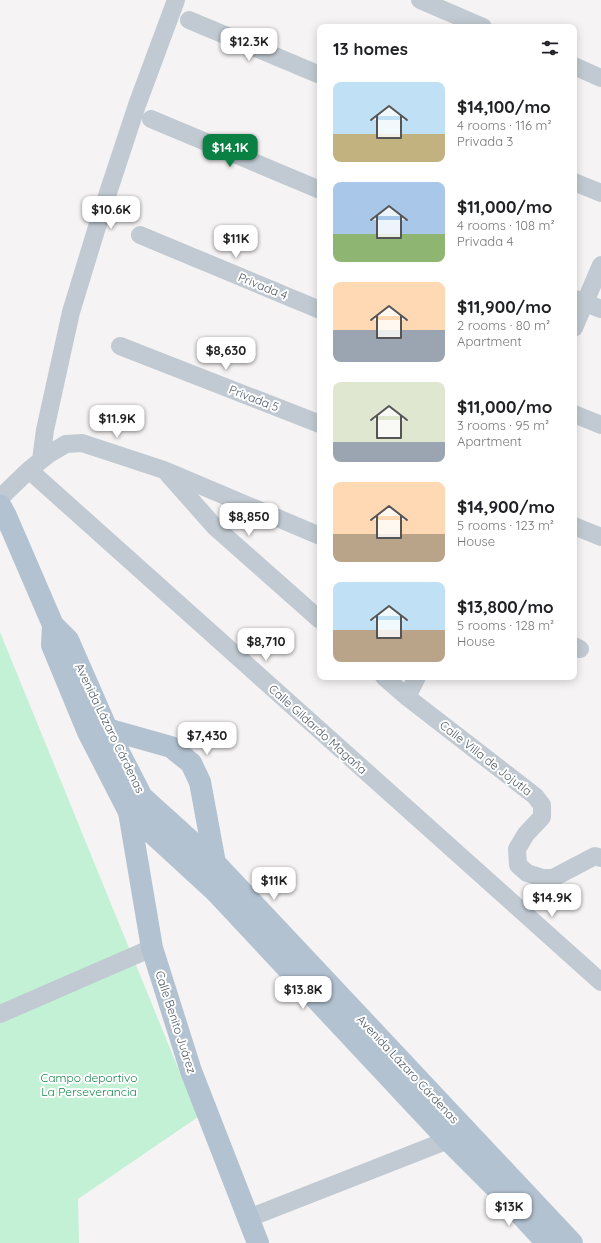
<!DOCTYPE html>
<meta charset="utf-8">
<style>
body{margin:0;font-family:Quicksand,sans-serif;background:#f2f2f2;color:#202124;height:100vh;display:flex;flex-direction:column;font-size:15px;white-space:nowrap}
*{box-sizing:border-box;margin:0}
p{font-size:13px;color:#757577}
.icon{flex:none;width:22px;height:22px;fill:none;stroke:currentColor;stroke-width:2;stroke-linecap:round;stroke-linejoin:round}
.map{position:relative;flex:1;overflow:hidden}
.details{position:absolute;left:317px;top:24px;width:260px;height:656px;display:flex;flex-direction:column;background:#fff;border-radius:8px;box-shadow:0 2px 10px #0003}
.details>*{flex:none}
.price{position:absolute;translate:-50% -34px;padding:0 9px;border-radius:8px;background:#fff;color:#222;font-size:13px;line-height:26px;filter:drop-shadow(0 1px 2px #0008)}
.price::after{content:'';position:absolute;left:50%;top:24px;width:12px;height:9px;margin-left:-6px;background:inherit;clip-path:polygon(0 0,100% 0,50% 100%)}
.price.current{background:#0b8043;color:#fff}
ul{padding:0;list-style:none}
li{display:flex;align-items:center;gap:12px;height:100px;padding:0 16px}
li span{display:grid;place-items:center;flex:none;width:112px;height:80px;border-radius:8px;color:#555}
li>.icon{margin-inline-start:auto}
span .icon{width:48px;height:48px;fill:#fffc;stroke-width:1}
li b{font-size:17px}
h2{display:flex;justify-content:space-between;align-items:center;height:48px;padding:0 16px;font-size:17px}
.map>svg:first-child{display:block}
.green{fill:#c3f1d5}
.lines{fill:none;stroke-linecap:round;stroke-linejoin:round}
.minor{stroke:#c1cad2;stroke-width:18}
.major{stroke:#b3c2d1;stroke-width:22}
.labels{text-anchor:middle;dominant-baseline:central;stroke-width:4;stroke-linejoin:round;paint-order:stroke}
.street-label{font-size:12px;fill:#4a5661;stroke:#fff}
.park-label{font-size:12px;fill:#17864f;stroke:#fff}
</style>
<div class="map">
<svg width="601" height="1243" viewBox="0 0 601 1243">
<rect width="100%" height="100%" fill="#f5f3f3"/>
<path class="green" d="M0,632L198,1117L78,1199L79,1243H0Z"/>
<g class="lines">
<path class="minor" d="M420,0L483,27
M189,20L320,75
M574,66L601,78
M151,119L320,190
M574,182L601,193
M140,235L320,310
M575,299L601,309
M574,328L601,265
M120,346L320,424
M574,414L601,425
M41,460L45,430L71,312L101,214L137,105L176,0
M29,470L601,982
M168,474L215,527L320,620
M0,498L29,470L49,454L66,444L82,443L164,470L320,536
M574,526L601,537
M574,646L580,649
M384,677L407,697L535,796L542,805V817L526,834L517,849L518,865L527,873L543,878H553L595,856L601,858
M407,697L417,677
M0,1014L152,948
M249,1218L448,1140L458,1133"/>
<path class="major" d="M0,505L6,516L53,625L68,640L107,729L142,797L215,863L572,1243
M53,625L52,645L88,732L129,812L216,892L448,1140L496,1188L547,1243
M98,730L107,729L171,747L191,763L200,782L215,863
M133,808L129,812L152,948L191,1071L258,1243"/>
</g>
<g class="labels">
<g class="street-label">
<text transform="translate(263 286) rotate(22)">Privada 4</text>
<text transform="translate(254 398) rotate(21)">Privada 5</text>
<text transform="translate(110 728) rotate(64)">Avenida Lázaro Cárdenas</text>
<text transform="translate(318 729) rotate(42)">Calle Gildardo Magaña</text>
<text transform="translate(486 758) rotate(38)">Calle Villa de Jojutla</text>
<text transform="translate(176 1022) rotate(72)">Calle Benito Juárez</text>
<text transform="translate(408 1069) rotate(47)">Avenida Lázaro Cárdenas</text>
</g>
<g class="park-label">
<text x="89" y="1077">Campo deportivo<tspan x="89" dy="14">La Perseverancia</tspan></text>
</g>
</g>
</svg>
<b class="price" style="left:249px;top:62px">$12.3K</b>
<b class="price current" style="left:230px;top:168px">$14.1K</b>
<b class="price" style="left:111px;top:230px">$10.6K</b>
<b class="price" style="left:236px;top:259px">$11K</b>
<b class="price" style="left:226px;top:371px">$8,630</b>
<b class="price" style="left:117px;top:439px">$11.9K</b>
<b class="price" style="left:249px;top:537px">$8,850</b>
<b class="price" style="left:266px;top:662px">$8,710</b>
<b class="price" style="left:207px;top:756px">$7,430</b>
<b class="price" style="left:274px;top:901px">$11K</b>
<b class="price" style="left:552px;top:918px">$14.9K</b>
<b class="price" style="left:303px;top:1010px">$13.8K</b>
<b class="price" style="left:509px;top:1227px">$13K</b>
<section class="details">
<h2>13 homes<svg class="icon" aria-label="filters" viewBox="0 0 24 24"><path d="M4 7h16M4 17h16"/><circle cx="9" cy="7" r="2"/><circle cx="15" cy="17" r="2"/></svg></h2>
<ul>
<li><span style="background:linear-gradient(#bfe0f5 65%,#c2b280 0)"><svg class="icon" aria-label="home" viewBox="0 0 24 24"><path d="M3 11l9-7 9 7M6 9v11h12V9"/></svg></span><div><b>$14,100/mo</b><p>4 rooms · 116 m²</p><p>Privada 3</p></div></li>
<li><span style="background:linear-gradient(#a9c7e8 65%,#8fb573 0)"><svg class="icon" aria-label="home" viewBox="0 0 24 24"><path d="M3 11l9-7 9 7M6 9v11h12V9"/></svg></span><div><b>$11,000/mo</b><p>4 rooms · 108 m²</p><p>Privada 4</p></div></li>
<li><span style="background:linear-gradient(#ffd9b3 60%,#9aa5b1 0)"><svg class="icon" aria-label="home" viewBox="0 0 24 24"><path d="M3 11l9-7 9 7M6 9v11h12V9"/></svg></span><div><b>$11,900/mo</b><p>2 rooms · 80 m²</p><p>Apartment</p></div></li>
<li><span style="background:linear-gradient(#dfe7d0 75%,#9aa5b1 0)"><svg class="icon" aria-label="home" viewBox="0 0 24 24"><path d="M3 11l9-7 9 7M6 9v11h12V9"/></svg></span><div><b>$11,000/mo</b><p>3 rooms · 95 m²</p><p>Apartment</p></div></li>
<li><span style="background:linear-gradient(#ffd9b3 65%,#b9a48a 0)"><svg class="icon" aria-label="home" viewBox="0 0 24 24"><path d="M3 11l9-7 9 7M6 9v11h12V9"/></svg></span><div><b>$14,900/mo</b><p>5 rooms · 123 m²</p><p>House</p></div></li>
<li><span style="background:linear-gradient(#bfe0f5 60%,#b9a48a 0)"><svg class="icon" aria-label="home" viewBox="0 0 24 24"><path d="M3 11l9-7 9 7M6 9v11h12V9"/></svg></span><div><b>$13,800/mo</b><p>5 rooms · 128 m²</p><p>House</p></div></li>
</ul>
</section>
</div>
